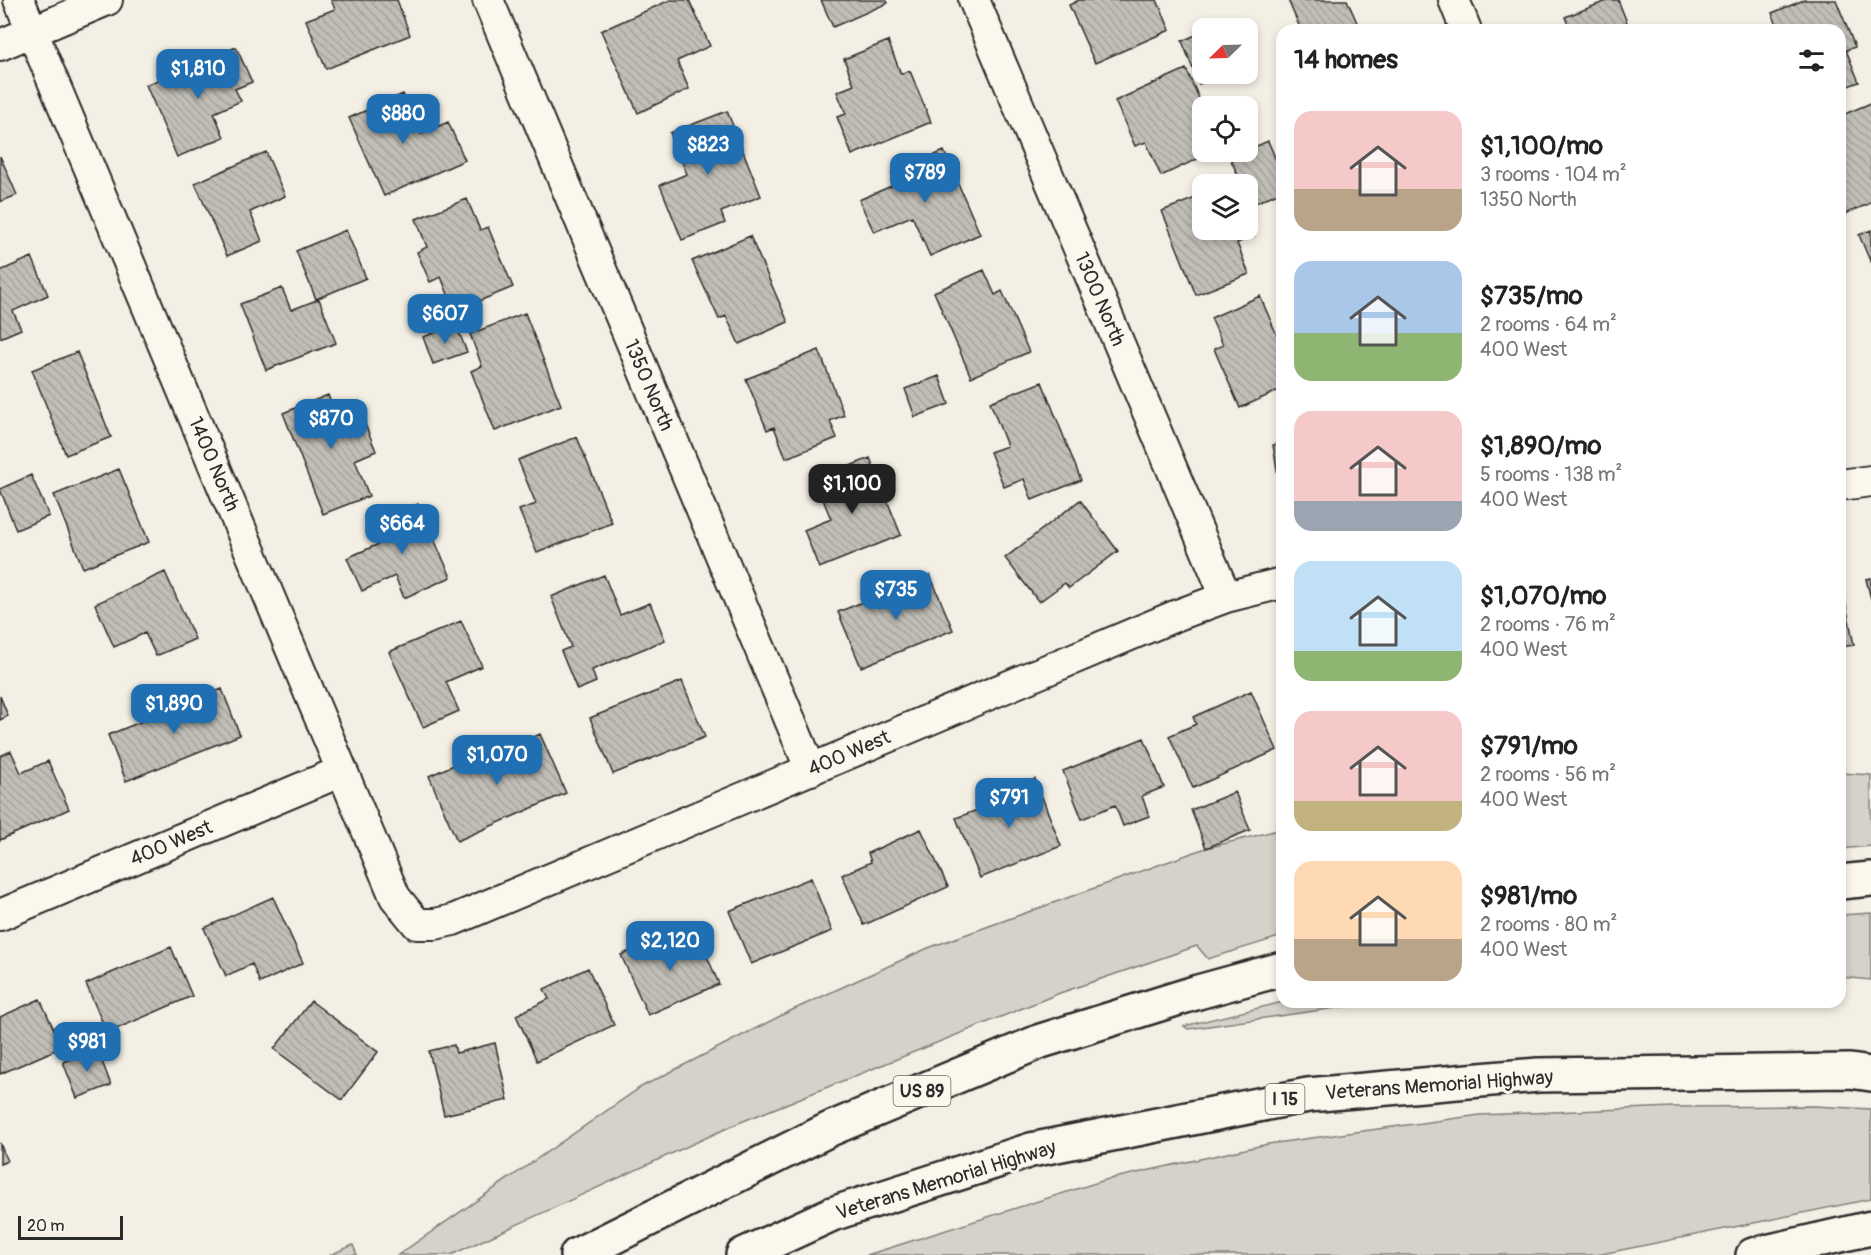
<!DOCTYPE html>
<meta charset="utf-8">
<style>
body{margin:0;font-family:Pangolin,sans-serif;background:#f2f2f2;color:#222;height:100vh;display:flex;flex-direction:column;font-size:22px;white-space:nowrap}
*{box-sizing:border-box;margin:0}
p{font-size:20px;color:#767676}
.icon{flex:none;width:33px;height:33px;fill:none;stroke:currentColor;stroke-width:2;stroke-linecap:round;stroke-linejoin:round}
.map{position:relative;flex:1;overflow:hidden}
.details{position:absolute;left:1276px;top:24px;width:570px;height:984px;display:flex;flex-direction:column;background:#fff;border-radius:18px;box-shadow:0 3px 9px #0003}
.details>*{flex:none}
.needle{width:39px;rotate:247deg}
.fabs{position:absolute;left:1192px;top:18px;display:grid;gap:12px}
.fabs a{display:grid;place-items:center;width:66px;height:66px;border-radius:12px;background:#fff;box-shadow:0 3px 9px #0003;font-size:30px}
.scale{position:absolute;left:18px;bottom:15px;width:105px;box-sizing:border-box;padding-left:6px;border:3px solid #2b2b2b;border-top:0;font-size:16px;line-height:21px;white-space:nowrap;color:#2b2b2b;-webkit-text-stroke:4px #fbf7ec;paint-order:stroke}
.price{position:absolute;translate:-50% -51px;padding:0 14px;border-radius:12px;background:#1f6fb2;color:#fff;font-size:20px;line-height:39px;filter:drop-shadow(0 2px 3px #0008)}
.price::after{content:'';position:absolute;left:50%;top:36px;width:18px;height:14px;margin-left:-9px;background:inherit;clip-path:polygon(0 0,100% 0,50% 100%)}
.price.active{background:#222;color:#fff}
ul{padding:0;list-style:none}
li{display:flex;align-items:center;gap:18px;height:150px;padding:0 18px}
li span{display:grid;place-items:center;flex:none;width:168px;height:120px;border-radius:18px;color:#555}
li>.icon{margin-inline-start:auto}
span .icon{width:72px;height:72px;fill:#fffc;stroke-width:1}
li b{font-size:26px}
h2{display:flex;justify-content:space-between;align-items:center;height:72px;padding:0 18px;font-size:26px}
.map>svg:first-child{display:block}
.grass{fill:#d5d2c9;stroke:#807e7a;stroke-width:1.5}
.building{fill:url(#building-back-hatch);stroke:#2b2b2b;stroke-width:1.5}
.lines{fill:none;stroke-linecap:round;stroke-linejoin:round}
.street-casing{stroke:#2b2b2b;stroke-width:34}
.highway-casing{stroke:#2b2b2b;stroke-width:38}
.street{stroke:#fbf7ec;stroke-width:30}
.highway{stroke:#fbf7ec;stroke-width:33}
.labels{text-anchor:middle;dominant-baseline:central;stroke-width:6;stroke-linejoin:round;paint-order:stroke}
.shield{fill:#fbf7ec;stroke:#696865;stroke-width:1.5}
.shield-label{font-size:18px;font-weight:bold;fill:#2b2b2b}
.street-label{font-size:20px;fill:#2b2b2b;stroke:#fbf7ec}
</style>
<div class="map">
<svg width="1871" height="1255" viewBox="0 0 1871 1255">
<defs>
<pattern id="building-back-hatch" width="6" height="6" patternUnits="userSpaceOnUse" patternTransform="scale(1.5)"><rect width="6" height="6" fill="#c0beb6"/><path d="M-1 5l2 2M0 0l6 6M5-1l2 2" fill="none" stroke="#a5a39d"/></pattern>
</defs>
<rect width="100%" height="100%" fill="#f3efe4"/>
<filter id="ink" filterUnits="userSpaceOnUse"><feTurbulence type="fractalNoise" baseFrequency=".0167" numOctaves="2"/><feDisplacementMap in="SourceGraphic" scale="12" xChannelSelector="R" yChannelSelector="G"/><feConvolveMatrix kernelMatrix="1 2 1 2 8 2 1 2 1" color-interpolation-filters="sRGB"/></filter>
<g filter="url(#ink)">
<path class="grass" d="M1841,773L1871,775V846L1841,849Z
M1282,829V936L1208,959L1197,946L1060,993L736,1124L451,1255H398L641,1087L788,1012L928,948L1203,849Z
M1871,913V980L1841,977V915Z
M1283,1002H1378L1188,1029L1184,1026Z
M1814,1106L1871,1109V1199L1597,1255H867L1105,1180L1268,1144L1480,1115L1673,1107Z
M353,1245L357,1255H330Z"/>
<path class="building" d="M331,0H397L410,35L326,69L306,20L335,9Z
M670,0H689L710,46L677,61L689,89L638,113L601,31Z
M821,0H886L888,3L833,27Z
M1079,0H1157L1170,30L1095,63L1069,5Z
M1288,0H1347L1359,27L1352,30H1301Z
M1609,0H1618L1630,30H1570L1565,17Z
M1804,0H1836L1855,47L1846,50L1859,82L1840,89V30H1779L1772,13Z
M1203,32V74H1226L1199,84L1182,41Z
M888,41L901,74L910,71L931,122L852,155L837,117L846,114L837,92L854,85L844,59Z
M236,47L252,82L235,89L241,101L214,113L224,137L177,157L146,85Z
M1186,69L1203,107V131L1195,135L1204,156L1161,176L1146,142L1135,146L1115,101Z
M403,94L421,134L448,122L465,160L384,196L349,118Z
M1871,103V203L1840,216V116Z
M727,111L761,196L721,212L725,223L682,240L660,185L687,174L670,133Z
M1268,141L1282,174V191L1251,205L1248,184H1242L1230,158Z
M944,151L980,234L930,256L912,216L874,232L859,200L896,184L892,174Z
M266,152L285,196L250,212L262,241L227,256L195,183Z
M0,156L17,195L0,202Z
M1203,195V230H1248V221L1254,236L1237,243L1249,274L1196,295L1162,211Z
M467,199L480,230L488,227L513,287L455,311L441,277L430,282L417,252L427,247L416,219Z
M346,230L366,278L316,299L296,251Z
M1871,230V263L1859,235Z
M750,236L788,322L739,344L726,316L719,319L692,261Z
M32,257L48,295L13,311L21,329L0,338V271Z
M984,270L995,295L1002,291L1029,352L971,377L934,292Z
M282,288L291,310L319,299L336,343L266,370L240,304Z
M1260,296L1279,340L1282,338V389L1240,408L1214,349L1223,345L1211,318Z
M525,313L561,405L495,431L471,371L482,366L470,334Z
M456,325L467,352L433,364L423,337Z
M819,350L844,415L830,421L837,438L786,458L774,427L767,430L746,379Z
M77,352L111,437L66,455L32,370Z
M939,376L949,404L915,417L905,389Z
M1042,382L1081,480L1032,500L1024,479L1004,487L990,452L1007,446L990,402Z
M328,395L334,411L356,402L376,451L355,460L369,496L323,514L283,413Z
M577,437L612,523L537,553L519,510L536,504L518,460Z
M1282,443V500L1273,445Z
M870,458L901,535L819,568L804,530L831,519L815,480Z
M119,469L149,542L83,568L54,495Z
M31,475L49,516L16,530L0,489Z
M1080,500L1118,551L1069,588L1065,583L1039,602L1005,558Z
M418,504L451,577L404,598L395,576L362,591L347,558L381,543L373,525Z
M165,572L195,639L156,656L145,633L114,647L95,604Z
M604,575L620,615L650,603L665,640L592,670L596,682L577,690L561,651L571,647L551,597Z
M930,575L953,630L861,667L838,612Z
M1871,578V599L1866,579Z
M1840,590H1843L1854,645L1840,647Z
M461,621L482,666L446,682L459,711L423,727L389,652Z
M682,681L705,737L613,774L590,718Z
M222,689L240,735L126,781L108,735Z
M1251,691L1277,750L1193,788L1169,736L1196,724L1193,717Z
M0,696L8,716L0,720Z
M540,734L566,793L457,841L429,776L505,742L508,749Z
M1144,738L1164,787L1142,796L1149,816L1123,826L1115,805L1082,819L1063,771Z
M11,751L21,773L48,761L69,809L0,840V756Z
M1035,779L1061,846L980,878L956,818L988,806L986,798Z
M1235,792L1250,830L1206,848L1191,810Z
M921,829L948,887L864,925L842,875L871,862L868,853Z
M811,878L832,931L751,964L729,911Z
M273,897L303,963L260,983L252,964L226,976L204,928Z
M697,933L719,984L648,1015L621,955L663,937L667,947Z
M171,947L192,996L107,1033L86,984Z
M588,968L614,1025L537,1061L516,1015L549,999L544,989Z
M40,999L62,1047L0,1074V1017Z
M311,1001L378,1052L342,1100L274,1049Z
M495,1043L508,1100L444,1115L429,1051L454,1045L456,1053Z
M97,1048L111,1085L77,1098L63,1062Z
M0,1143L7,1161L0,1164Z"/>
<g class="lines">
<defs>
<path id="street" d="M19,0L395,897L417,924H435L453,920L1175,616L1226,597L1282,583
M488,0L811,770
M974,0L1226,597
M1454,0L1466,30
M0,45L107,0
M1840,485L1871,481
M0,915L342,771"/>
<path id="highway" d="M1840,882L1871,879
M577,1255L830,1129L1041,1041L1198,992L1282,969
M743,1255L832,1214L1031,1150L1308,1095L1538,1075L1850,1071L1871,1074
M1753,1255L1871,1228"/>
</defs>
<use href="#street" class="street-casing"/>
<use href="#highway" class="highway-casing"/>
<use href="#street" class="street"/>
<use href="#highway" class="highway"/>
</g>
</g>
<g class="labels">
<g class="shield">
<rect x="893.5" y="1076" width="57" height="30" rx="4.5"/>
<rect x="1265.5" y="1084" width="39" height="30" rx="4.5"/>
</g>
<g class="shield-label">
<text x="922" y="1091">US 89</text>
<text x="1285" y="1099">I 15</text>
</g>
<g class="street-label">
<text transform="translate(1100 299) rotate(67)">1300 North</text>
<text transform="translate(649 385) rotate(67)">1350 North</text>
<text transform="translate(214 464) rotate(67)">1400 North</text>
<text transform="translate(849 753) rotate(-23)">400 West</text>
<text transform="translate(171 843) rotate(-23)">400 West</text>
<text transform="translate(1439 1085) rotate(-4)">Veterans Memorial Highway</text>
<text transform="translate(946 1180) rotate(-17)">Veterans Memorial Highway</text>
</g>
</g>
</svg>
<div class="fabs">
<a><svg class="needle" viewBox="-14 -14 28 28"><path d="M0-13l5 13h-10z" fill="#e53935"/><path d="M0 13l5-13h-10z" fill="#767676"/></svg></a>
<a><svg class="icon" aria-label="locate" viewBox="0 0 24 24"><circle cx="12" cy="12" r="6"/><path d="M12 2v4M12 18v4M2 12h4M18 12h4"/></svg></a>
<a><svg class="icon" aria-label="layers" viewBox="0 0 24 24"><path d="M12 4l9 5-9 5-9-5zM3 14l9 5 9-5"/></svg></a>
</div>
<div class="scale">20 m</div>
<b class="price" style="left:198px;top:100px">$1,810</b>
<b class="price" style="left:403px;top:145px">$880</b>
<b class="price" style="left:708px;top:176px">$823</b>
<b class="price" style="left:925px;top:204px">$789</b>
<b class="price" style="left:445px;top:345px">$607</b>
<b class="price" style="left:331px;top:450px">$870</b>
<b class="price active" style="left:852px;top:515px">$1,100</b>
<b class="price" style="left:402px;top:555px">$664</b>
<b class="price" style="left:896px;top:621px">$735</b>
<b class="price" style="left:174px;top:735px">$1,890</b>
<b class="price" style="left:497px;top:786px">$1,070</b>
<b class="price" style="left:1009px;top:829px">$791</b>
<b class="price" style="left:670px;top:972px">$2,120</b>
<b class="price" style="left:87px;top:1073px">$981</b>
<section class="details">
<h2>14 homes<svg class="icon" aria-label="filters" viewBox="0 0 24 24"><path d="M4 7h16M4 17h16"/><circle cx="9" cy="7" r="2"/><circle cx="15" cy="17" r="2"/></svg></h2>
<ul>
<li><span style="background:linear-gradient(#f6c9c9 65%,#b9a48a 0)"><svg class="icon" aria-label="home" viewBox="0 0 24 24"><path d="M3 11l9-7 9 7M6 9v11h12V9"/></svg></span><div><b>$1,100/mo</b><p>3 rooms · 104 m²</p><p>1350 North</p></div></li>
<li><span style="background:linear-gradient(#a9c7e8 60%,#8fb573 0)"><svg class="icon" aria-label="home" viewBox="0 0 24 24"><path d="M3 11l9-7 9 7M6 9v11h12V9"/></svg></span><div><b>$735/mo</b><p>2 rooms · 64 m²</p><p>400 West</p></div></li>
<li><span style="background:linear-gradient(#f6c9c9 75%,#9aa5b1 0)"><svg class="icon" aria-label="home" viewBox="0 0 24 24"><path d="M3 11l9-7 9 7M6 9v11h12V9"/></svg></span><div><b>$1,890/mo</b><p>5 rooms · 138 m²</p><p>400 West</p></div></li>
<li><span style="background:linear-gradient(#bfe0f5 75%,#8fb573 0)"><svg class="icon" aria-label="home" viewBox="0 0 24 24"><path d="M3 11l9-7 9 7M6 9v11h12V9"/></svg></span><div><b>$1,070/mo</b><p>2 rooms · 76 m²</p><p>400 West</p></div></li>
<li><span style="background:linear-gradient(#f6c9c9 75%,#c2b280 0)"><svg class="icon" aria-label="home" viewBox="0 0 24 24"><path d="M3 11l9-7 9 7M6 9v11h12V9"/></svg></span><div><b>$791/mo</b><p>2 rooms · 56 m²</p><p>400 West</p></div></li>
<li><span style="background:linear-gradient(#ffd9b3 65%,#b9a48a 0)"><svg class="icon" aria-label="home" viewBox="0 0 24 24"><path d="M3 11l9-7 9 7M6 9v11h12V9"/></svg></span><div><b>$981/mo</b><p>2 rooms · 80 m²</p><p>400 West</p></div></li>
</ul>
</section>
</div>
